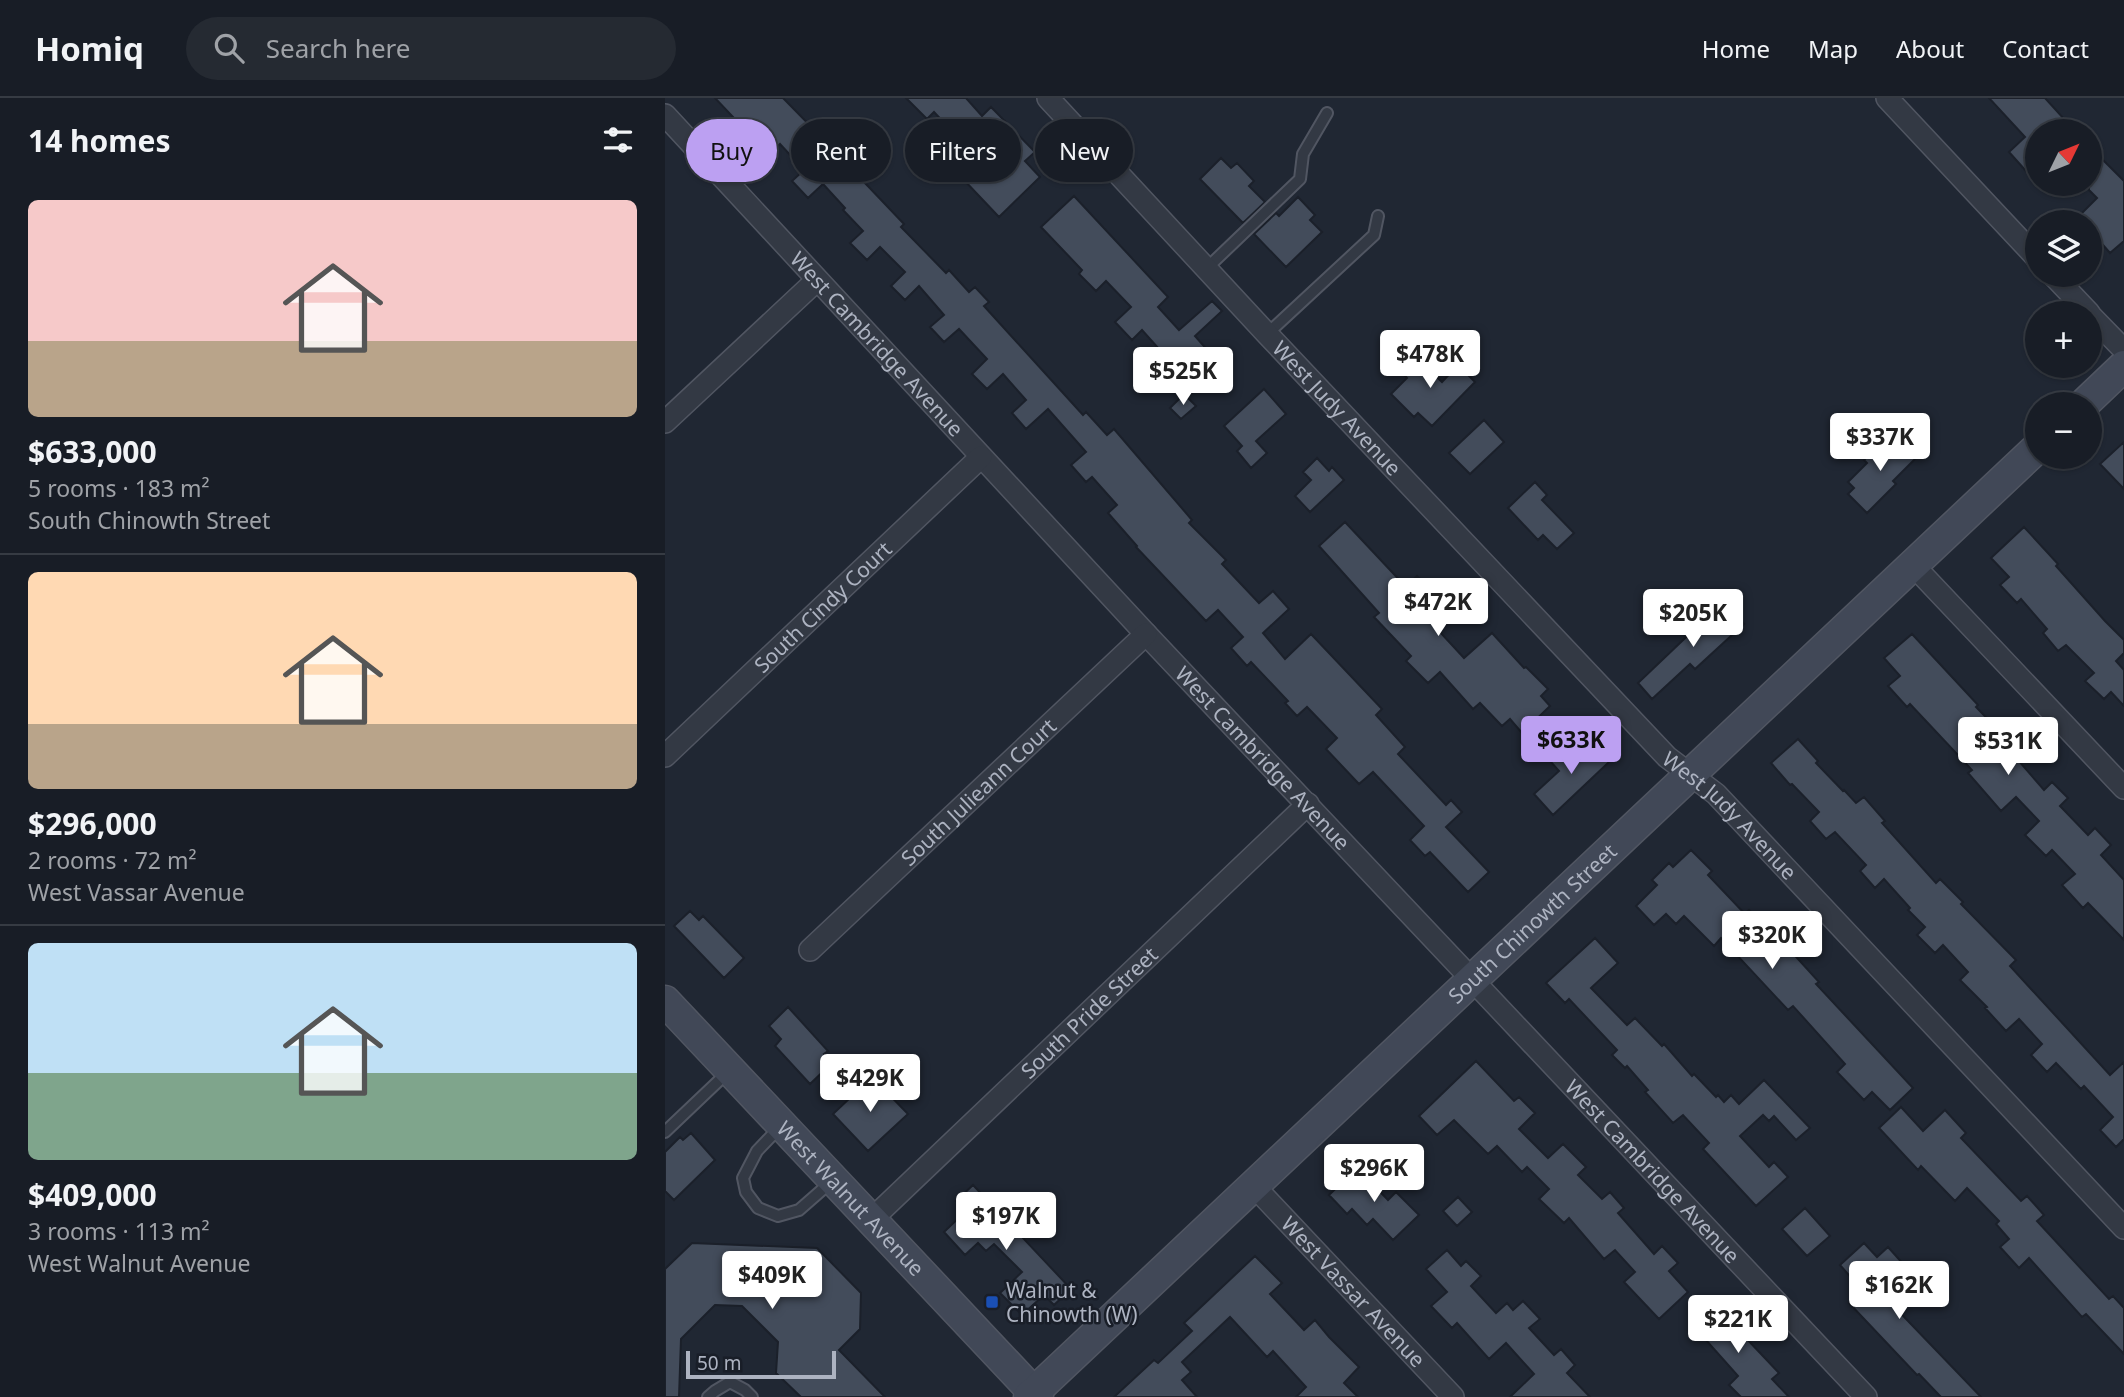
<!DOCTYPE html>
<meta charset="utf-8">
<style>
body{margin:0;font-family:"Noto Sans",sans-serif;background:#252a32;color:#f1f3f6;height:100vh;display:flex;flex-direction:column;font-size:26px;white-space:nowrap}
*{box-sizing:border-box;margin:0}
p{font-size:23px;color:#9fa2a7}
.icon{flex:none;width:38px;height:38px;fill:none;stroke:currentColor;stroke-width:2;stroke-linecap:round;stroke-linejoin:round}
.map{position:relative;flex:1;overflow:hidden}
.sheet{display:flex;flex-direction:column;background:#181d26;width:665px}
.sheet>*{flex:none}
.hud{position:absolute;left:21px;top:21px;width:665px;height:63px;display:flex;gap:14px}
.needle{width:46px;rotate:47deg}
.buttons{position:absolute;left:1360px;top:21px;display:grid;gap:14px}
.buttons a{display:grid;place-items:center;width:77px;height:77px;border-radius:50%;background:#181d26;box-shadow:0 2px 5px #0004,0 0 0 2px #363b43;font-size:35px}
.scale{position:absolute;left:21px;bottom:18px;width:150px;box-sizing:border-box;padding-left:7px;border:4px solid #adb3c1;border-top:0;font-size:19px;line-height:24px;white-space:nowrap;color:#adb3c1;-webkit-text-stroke:5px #191e28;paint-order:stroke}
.price{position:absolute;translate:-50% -60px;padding:0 16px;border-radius:7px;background:#fff;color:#222;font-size:23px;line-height:46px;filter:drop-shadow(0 2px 4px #0008)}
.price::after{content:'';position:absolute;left:50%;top:42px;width:21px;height:16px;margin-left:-10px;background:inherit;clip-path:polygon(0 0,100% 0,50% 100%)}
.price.current{background:#bca0f2;color:#111}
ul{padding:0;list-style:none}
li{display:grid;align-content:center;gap:14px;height:371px;padding:0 28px}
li+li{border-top:2px solid #363b43}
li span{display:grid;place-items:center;height:217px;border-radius:10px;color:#555}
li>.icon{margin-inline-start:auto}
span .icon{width:126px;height:126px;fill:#fffc;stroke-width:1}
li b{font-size:30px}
h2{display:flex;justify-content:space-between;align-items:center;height:84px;padding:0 28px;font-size:30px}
.tag{padding:0 24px;border-radius:32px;background:#181d26;box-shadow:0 2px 5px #0004,0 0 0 2px #363b43;font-size:24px;line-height:63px}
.tag.current{background:#bca0f2;color:#111}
header{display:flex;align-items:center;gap:42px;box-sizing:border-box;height:98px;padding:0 35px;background:#181d26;border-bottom:2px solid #363b43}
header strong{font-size:33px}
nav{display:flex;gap:38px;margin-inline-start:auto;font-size:24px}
.search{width:490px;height:63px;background:#252a32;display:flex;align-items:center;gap:18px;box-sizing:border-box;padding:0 24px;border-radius:38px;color:#9fa2a7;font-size:26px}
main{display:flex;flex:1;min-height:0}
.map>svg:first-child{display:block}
.building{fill:#434c5b;stroke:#1b202a;stroke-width:2}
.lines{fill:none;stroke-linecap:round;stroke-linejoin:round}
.lane-casing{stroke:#515662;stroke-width:14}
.street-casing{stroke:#515662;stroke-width:24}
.secondary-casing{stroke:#515662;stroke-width:33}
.lane{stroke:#333944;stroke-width:10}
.street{stroke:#333944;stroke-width:21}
.secondary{stroke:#414857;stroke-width:30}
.transit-dot{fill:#1a4fb4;stroke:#191e28;stroke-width:2.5}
.labels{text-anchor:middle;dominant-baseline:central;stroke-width:5;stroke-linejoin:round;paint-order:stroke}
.street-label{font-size:21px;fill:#adb3c1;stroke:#191e28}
.poi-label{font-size:21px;fill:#adb3c1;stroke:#191e28;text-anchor:start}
</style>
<header>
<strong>Homiq</strong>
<div class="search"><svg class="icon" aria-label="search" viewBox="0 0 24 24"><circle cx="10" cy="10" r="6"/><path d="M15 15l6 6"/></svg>Search here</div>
<nav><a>Home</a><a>Map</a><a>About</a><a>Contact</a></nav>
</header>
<main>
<section class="sheet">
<h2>14 homes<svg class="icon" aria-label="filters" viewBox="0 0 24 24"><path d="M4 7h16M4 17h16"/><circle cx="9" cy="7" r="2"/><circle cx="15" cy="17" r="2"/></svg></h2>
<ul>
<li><span style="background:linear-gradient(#f6c9c9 65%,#b9a48a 0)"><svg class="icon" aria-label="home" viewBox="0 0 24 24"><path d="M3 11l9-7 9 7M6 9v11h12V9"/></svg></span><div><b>$633,000</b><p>5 rooms · 183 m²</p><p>South Chinowth Street</p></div></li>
<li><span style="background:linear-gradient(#ffd9b3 70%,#b9a48a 0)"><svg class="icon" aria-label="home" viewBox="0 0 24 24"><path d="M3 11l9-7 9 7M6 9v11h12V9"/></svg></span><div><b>$296,000</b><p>2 rooms · 72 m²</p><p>West Vassar Avenue</p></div></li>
<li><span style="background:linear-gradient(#bfe0f5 60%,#7fa58c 0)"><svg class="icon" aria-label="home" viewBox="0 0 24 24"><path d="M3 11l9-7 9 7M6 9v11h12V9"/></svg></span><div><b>$409,000</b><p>3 rooms · 113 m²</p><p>West Walnut Avenue</p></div></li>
</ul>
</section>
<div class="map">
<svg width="1459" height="1299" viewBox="0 0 1459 1299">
<rect width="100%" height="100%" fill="#202733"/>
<path class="building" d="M50,0H118L172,55L182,46L209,75L199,84L239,126L236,129L281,175L284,172L304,194L310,189L324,204L319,208L418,317L421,314L442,337L449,331L527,422L524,425L561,462L557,466L594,505L608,493L624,511L598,535L620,561L646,536L717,611L711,617L740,649L733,656L781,707L786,702L797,714L781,729L824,774L803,794L765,754L760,758L745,742L759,728L708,674L694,686L661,651L672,640L642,609L632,618L620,605L623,603L586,564L582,568L566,550L578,539L553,512L541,523L471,449L472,448L443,415L452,407L427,379L421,384L406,367L421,354L383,311L361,331L347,315L361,302L338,276L322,291L307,276L322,261L294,231L279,244L265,229L279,217L254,188L240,202L226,188L240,174L215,149L202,162L185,145L198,133L178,112L180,110L158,86L143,100L127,83L139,72L115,46L104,57Z
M241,0H301L317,18L326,9L370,54L360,63L375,79L334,119L298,81L316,64L269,14L262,21Z
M1324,0H1380L1410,33H1372V63L1361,73L1344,54L1360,39Z
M1433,57L1459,83V143L1445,155L1424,131V124H1408L1432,100L1424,92V66Z
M556,60L566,70L572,65L589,83L584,88L600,104L578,125L535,81Z
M409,98L503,199L493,209L514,232L547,203L557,213L530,238L545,255L519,279L477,232L467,242L450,224L466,209L441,183L431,193L414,176L417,172L376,129Z
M633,99L650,117L645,122L657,134L621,169L589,136L611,115L614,118Z
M749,257L777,284L793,267L810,284L767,328L753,315L749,319L726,296L742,280L735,272Z
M599,291L621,316L591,343L602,355L586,370L572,353L577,348L559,328Z
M519,296L531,308L516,321L505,310Z
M819,322L839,344L805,376L784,355Z
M1226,335L1251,360L1228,383L1231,386L1202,415L1183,396L1189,390L1183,384L1202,365L1199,362Z
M1459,344V391L1435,366Z
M652,360L664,373L667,369L679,382L645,414L630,398L646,382L638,374Z
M870,384L882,397L877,402L909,435L892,451L878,437L873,442L843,410Z
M680,424L741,489L752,478L769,495L761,503L782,525L774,533L799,560L827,535L859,570L861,569L883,591L876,598L885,608L857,635L845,621L837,628L815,605L808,611L775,574L763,585L741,563L746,558L709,519L714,515L654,448Z
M1359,429L1393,466L1391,468L1440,523L1459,542V555L1451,563L1459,572V608L1446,594L1439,601L1420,583L1429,575L1401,547L1393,553L1378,535L1382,531L1356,501L1352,505L1335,487L1344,479L1326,460Z
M1058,504L1079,526L1030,571L1025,566L987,601L973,585Z
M1247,536L1313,607L1311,609L1342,641L1345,638L1360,655L1353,662L1379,692L1387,684L1403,700L1395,708L1423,737L1430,730L1446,747L1436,757L1459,782V842L1423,805L1418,810L1397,787L1410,776L1387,752L1381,758L1360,737L1374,723L1351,699L1336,713L1303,675L1307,672L1245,606L1242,609L1223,588L1235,578L1219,560Z
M1133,641L1153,663L1151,665L1178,693L1179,692L1191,705L1199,699L1220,723L1217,725L1271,785L1275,781L1298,804L1296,806L1351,862L1345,868L1445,977L1459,964V1041L1451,1049L1435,1032L1448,1019L1419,988L1416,991L1391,965L1382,974L1366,957L1377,946L1354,921L1341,933L1320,910L1322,909L1295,882L1303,874L1278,847L1270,855L1252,837L1260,829L1243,812L1245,810L1219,781L1210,790L1195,773L1201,767L1170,734L1161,741L1145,723L1154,714L1127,686L1125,687L1106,665Z
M924,643L944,664L888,717L869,696L894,673L886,664L898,653L905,660Z
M1026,752L1047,773L1043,777L1080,816L1084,812L1113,841L1114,840L1154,884L1151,886L1248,990L1225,1012L1207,994L1199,1002L1172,974L1180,966L1128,908L1123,912L1056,840L1049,848L1019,818L1011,826L1001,816L989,827L971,808L992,787L987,782L1004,765L1008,769Z
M25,813L34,822L38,818L79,860L59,880L9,828Z
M930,840L953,865L926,890L962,927L970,920L997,948L999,946L1027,978L1029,976L1051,999L1053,997L1059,1004L1066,997L1074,1006L1099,982L1145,1030L1131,1042L1109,1018L1104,1023L1098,1017L1075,1038L1104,1069L1109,1064L1123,1079L1091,1108L1038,1051L1044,1045L1018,1017L1008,1025L980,994L983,992L962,968L960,970L947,957L952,952L904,901L900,905L881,885Z
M123,909L163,953L159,956L167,965L145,986L110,948L116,941L104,928Z
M811,963L849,1003L854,999L870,1015L854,1031L883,1060L898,1046L921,1069L913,1077L937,1101L945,1094L959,1110L953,1115L989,1156L997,1148L1013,1165L1004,1173L1023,1194L994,1221L959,1184L970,1174L950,1152L939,1161L904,1120L899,1125L874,1101L884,1091L862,1069L857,1074L832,1048L823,1056L789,1022L772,1037L754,1018Z
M207,979L243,1016L203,1053L168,1016Z
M1236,1009L1258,1033L1280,1012L1301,1035L1296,1040L1356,1103L1362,1098L1379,1117L1372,1123L1444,1201L1448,1198L1459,1210V1256L1421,1216L1417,1219L1364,1160L1354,1170L1335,1149L1344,1141L1331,1126L1334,1123L1302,1090L1290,1103L1256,1068L1253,1072L1214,1030Z
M26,1035L50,1062L9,1102L0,1093V1054L15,1039L18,1042Z
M692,1070L723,1102L731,1094L754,1117L728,1142L708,1121L702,1127L687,1111L682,1116L664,1097Z
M308,1087L406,1191L389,1207L379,1197L357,1217L335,1195L357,1174L329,1146L321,1153L313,1145L300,1157L279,1134L301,1113L291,1103Z
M793,1099L807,1114L792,1128L778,1113Z
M1140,1110L1165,1138L1142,1158L1117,1131Z
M27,1145L152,1150L196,1195L195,1231L174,1252L220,1299H136L111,1275L113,1244L77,1208L50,1207L16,1241L14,1299H0V1171Z
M1199,1145L1212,1159L1223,1149L1240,1168L1230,1177L1236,1183L1219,1198L1316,1299H1276L1254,1276L1252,1277L1184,1205L1197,1192L1175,1167Z
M782,1152L796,1168L801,1163L816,1178L806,1188L831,1215L842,1205L848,1212L858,1203L875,1221L864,1230L889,1257L896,1251L910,1267L902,1275L925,1299H845L869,1276L841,1245L824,1261L792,1225L787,1230L766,1208L782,1194L761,1171Z
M590,1158L617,1185L605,1196L639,1232L650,1222L664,1239L694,1269L679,1285L693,1299H631L641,1289L608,1253L602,1259L565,1219L517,1264L526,1274L517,1282L532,1299H449L489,1262L493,1265L527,1233L519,1225Z
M1045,1202L1114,1275L1107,1281L1124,1299H1076L1064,1287L1073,1278L1032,1232L1037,1227L1028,1217Z"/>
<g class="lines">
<defs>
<path id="lane" d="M541,171L635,81L638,56L662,15
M602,236L709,137L713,118
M115,1029L92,1053L78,1080L81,1094L93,1110L113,1118L134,1112L166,1084
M0,1034L63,974
M43,1299L50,1293L65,1284L80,1292L87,1299"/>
<g id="street">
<path id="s1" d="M383,0L602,236L1002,659L1051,696L1459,1130"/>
<path d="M1222,0L1372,160"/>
<path id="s2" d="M0,17L481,536L1201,1299"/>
<path d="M1388,177L1424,215"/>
<path d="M1424,216L1459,252"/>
<path d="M0,324L152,182"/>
<path d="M1248,467L1459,690"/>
<path id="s3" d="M0,658L316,359"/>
<path id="s4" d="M145,852L481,536"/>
<path id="s5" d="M589,1088L788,1299"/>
<path id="s6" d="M206,1122L643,706"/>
</g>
<g id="secondary">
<path d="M1419,306L1459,268"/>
<path id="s7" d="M0,903L373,1299"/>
<path id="s8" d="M364,1299L1372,350"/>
</g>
</defs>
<use href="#lane" class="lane-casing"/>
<use href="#street" class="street-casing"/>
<use href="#secondary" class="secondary-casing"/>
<use href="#lane" class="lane"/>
<use href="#street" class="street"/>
<use href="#secondary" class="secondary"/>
</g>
<rect class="transit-dot" x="320" y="1197" width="14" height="14" rx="3.5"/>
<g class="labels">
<g class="street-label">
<text stroke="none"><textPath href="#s2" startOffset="312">West Cambridge Avenue</textPath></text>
<text stroke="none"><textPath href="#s1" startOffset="424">West Judy Avenue</textPath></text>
<text stroke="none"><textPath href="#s3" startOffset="217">South Cindy Court</textPath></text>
<text stroke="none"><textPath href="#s2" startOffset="878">West Cambridge Avenue</textPath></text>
<text stroke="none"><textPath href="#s4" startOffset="231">South Julieann Court</textPath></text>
<text stroke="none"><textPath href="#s1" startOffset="990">West Judy Avenue</textPath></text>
<text stroke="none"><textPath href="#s8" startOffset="691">South Chinowth Street</textPath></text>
<text stroke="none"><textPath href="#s6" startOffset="301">South Pride Street</textPath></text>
<text stroke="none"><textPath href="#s2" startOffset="1446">West Cambridge Avenue</textPath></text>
<text stroke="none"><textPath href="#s7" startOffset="271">West Walnut Avenue</textPath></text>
<text stroke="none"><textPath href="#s5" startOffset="145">West Vassar Avenue</textPath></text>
</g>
<g class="poi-label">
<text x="341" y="1192">Walnut &amp;<tspan x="341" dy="24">Chinowth (W)</tspan></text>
</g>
</g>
</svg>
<div class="buttons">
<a><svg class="needle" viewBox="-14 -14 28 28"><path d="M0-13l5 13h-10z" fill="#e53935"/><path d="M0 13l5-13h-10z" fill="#9fa2a7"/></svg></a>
<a><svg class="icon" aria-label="layers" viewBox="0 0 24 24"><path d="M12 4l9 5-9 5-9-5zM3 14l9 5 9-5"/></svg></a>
<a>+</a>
<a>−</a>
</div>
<div class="scale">50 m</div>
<b class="price" style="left:765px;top:292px">$478K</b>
<b class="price" style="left:518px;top:309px">$525K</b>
<b class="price" style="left:1215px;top:375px">$337K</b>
<b class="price" style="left:773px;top:540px">$472K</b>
<b class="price" style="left:1028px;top:551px">$205K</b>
<b class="price current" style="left:906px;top:678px">$633K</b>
<b class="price" style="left:1343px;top:679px">$531K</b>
<b class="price" style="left:1107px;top:873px">$320K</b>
<b class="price" style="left:205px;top:1016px">$429K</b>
<b class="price" style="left:709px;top:1106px">$296K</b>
<b class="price" style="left:341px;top:1154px">$197K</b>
<b class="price" style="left:107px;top:1213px">$409K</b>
<b class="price" style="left:1234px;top:1223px">$162K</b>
<b class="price" style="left:1073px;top:1257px">$221K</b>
<div class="hud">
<a class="tag current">Buy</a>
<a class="tag">Rent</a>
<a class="tag">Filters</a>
<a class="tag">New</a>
</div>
</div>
</main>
